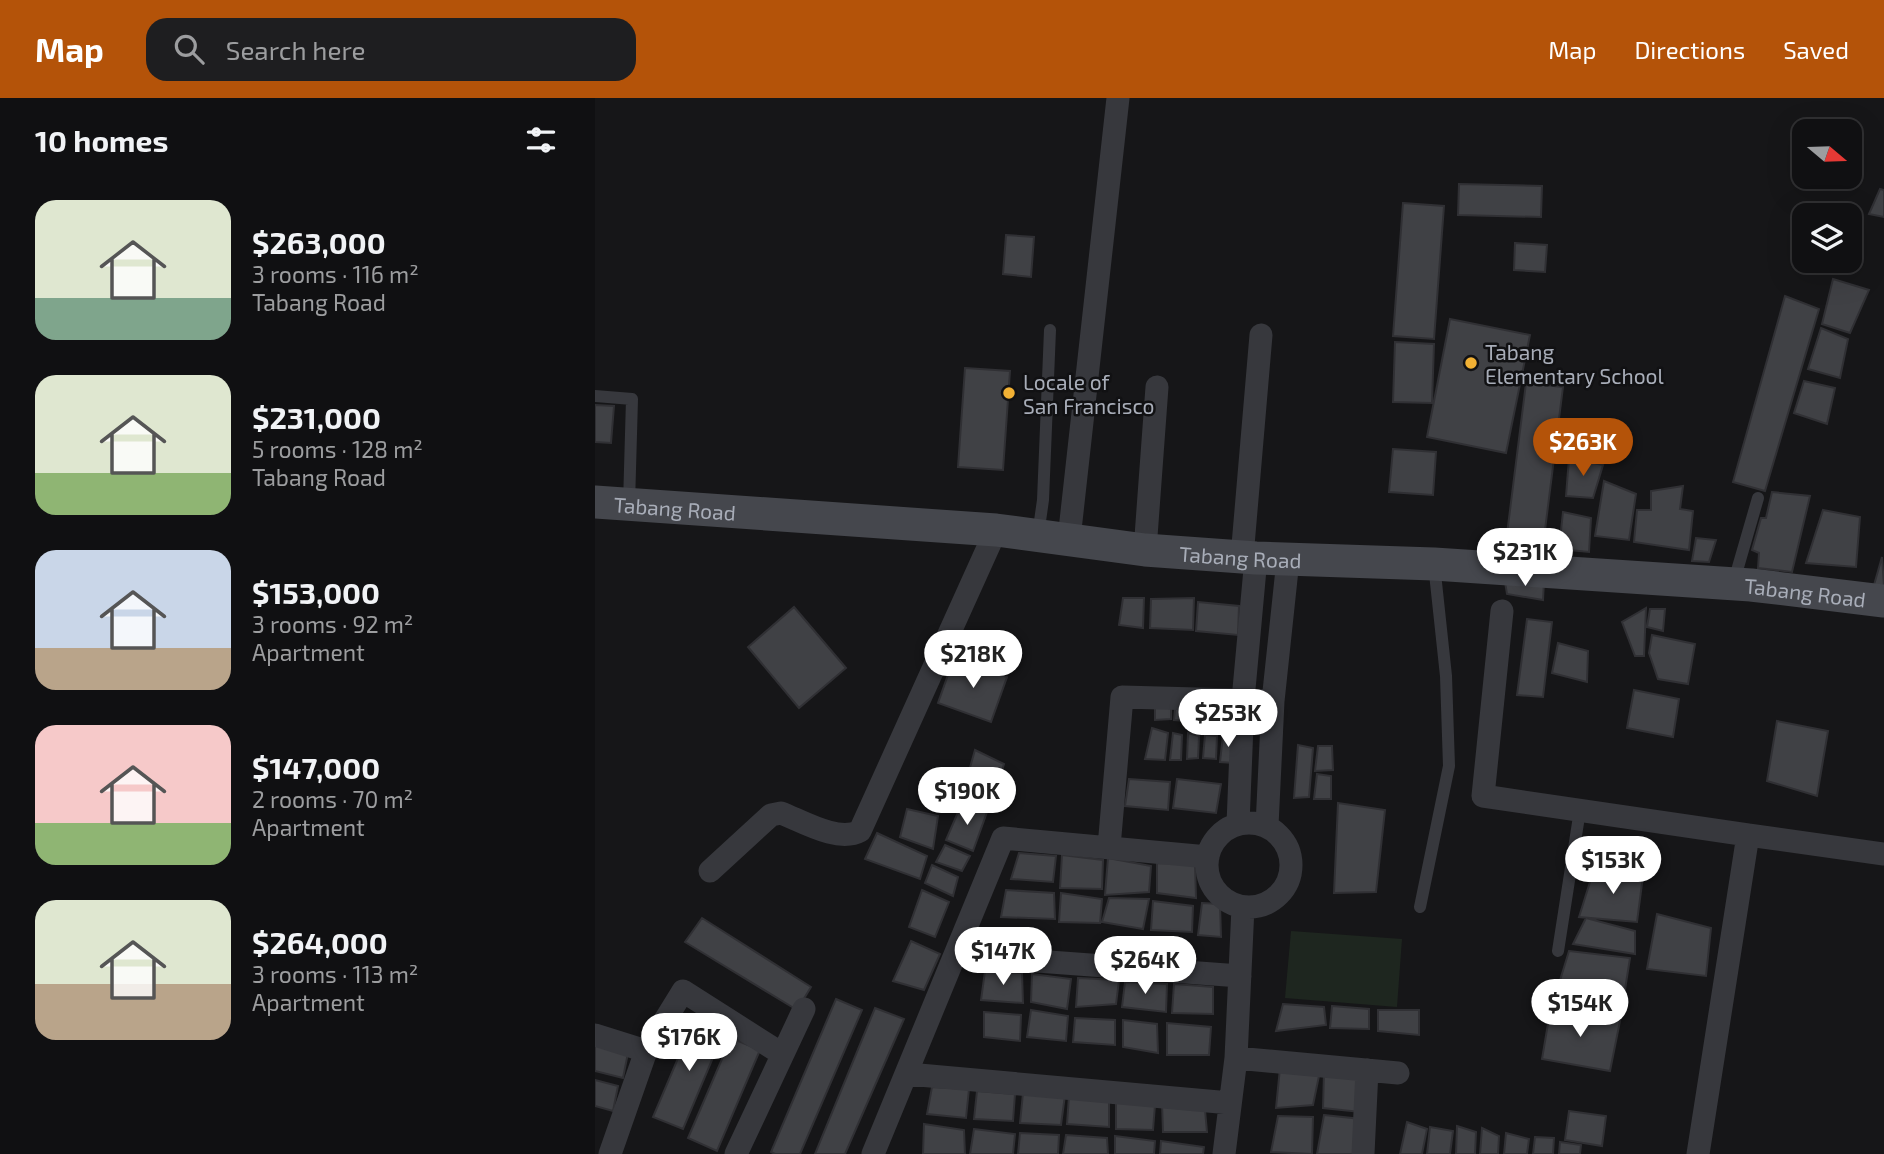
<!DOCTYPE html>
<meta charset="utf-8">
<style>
body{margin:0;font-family:"Exo 2",sans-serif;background:#1e1e20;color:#f1f3f6;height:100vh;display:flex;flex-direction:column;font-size:26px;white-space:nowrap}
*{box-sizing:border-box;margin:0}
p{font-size:23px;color:#9c9d9f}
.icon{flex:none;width:38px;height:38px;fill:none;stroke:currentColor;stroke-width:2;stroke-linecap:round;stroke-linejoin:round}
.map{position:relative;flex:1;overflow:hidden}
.sheet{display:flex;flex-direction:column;background:#101012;width:595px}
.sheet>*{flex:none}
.needle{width:46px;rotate:109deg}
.tools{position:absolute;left:1197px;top:21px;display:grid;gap:14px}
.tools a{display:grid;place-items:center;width:70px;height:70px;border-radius:14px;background:#101012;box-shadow:0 7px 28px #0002,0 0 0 2px #303032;font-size:35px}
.price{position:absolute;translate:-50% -60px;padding:0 16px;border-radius:24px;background:#fff;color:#222;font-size:23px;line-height:46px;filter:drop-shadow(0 2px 4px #0008)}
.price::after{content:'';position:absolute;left:50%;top:42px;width:21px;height:16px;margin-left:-10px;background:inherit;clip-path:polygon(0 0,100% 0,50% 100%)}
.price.selected{background:#b45309;color:#fff}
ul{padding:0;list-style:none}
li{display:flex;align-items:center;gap:21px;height:175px;padding:0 35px}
li span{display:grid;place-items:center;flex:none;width:196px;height:140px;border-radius:21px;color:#555}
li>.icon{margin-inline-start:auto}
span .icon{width:84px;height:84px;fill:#fffc;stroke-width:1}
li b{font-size:30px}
h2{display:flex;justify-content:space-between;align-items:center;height:84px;padding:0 35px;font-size:30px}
header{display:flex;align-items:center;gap:42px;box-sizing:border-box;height:98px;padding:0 35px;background:#b45309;color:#fff}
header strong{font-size:33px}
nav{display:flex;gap:38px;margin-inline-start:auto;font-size:24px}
.search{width:490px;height:63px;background:#1e1e20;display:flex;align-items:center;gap:18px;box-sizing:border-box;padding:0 24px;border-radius:21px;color:#9c9d9f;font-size:26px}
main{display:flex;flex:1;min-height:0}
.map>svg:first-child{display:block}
.green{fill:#1e261f}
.building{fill:#404145;stroke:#303034;stroke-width:2}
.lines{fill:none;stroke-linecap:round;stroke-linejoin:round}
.lane{stroke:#37383d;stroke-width:12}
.street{stroke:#37383d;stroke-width:23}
.secondary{stroke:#45474d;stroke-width:33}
.poi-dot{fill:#f2b134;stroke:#111113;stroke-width:2.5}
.labels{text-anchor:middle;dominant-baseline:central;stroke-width:5;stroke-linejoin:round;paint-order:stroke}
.poi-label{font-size:21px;fill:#a8adb8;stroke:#111113;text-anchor:start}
.street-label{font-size:21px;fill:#a8adb8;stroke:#111113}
</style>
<header>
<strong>Map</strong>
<div class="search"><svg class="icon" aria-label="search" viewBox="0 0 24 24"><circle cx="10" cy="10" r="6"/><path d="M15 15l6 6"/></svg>Search here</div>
<nav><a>Map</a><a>Directions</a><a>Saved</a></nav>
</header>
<main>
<section class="sheet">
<h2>10 homes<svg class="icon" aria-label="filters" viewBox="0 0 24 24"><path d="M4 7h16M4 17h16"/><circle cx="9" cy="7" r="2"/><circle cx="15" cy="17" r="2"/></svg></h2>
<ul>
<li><span style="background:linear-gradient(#dfe7d0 70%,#7fa58c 0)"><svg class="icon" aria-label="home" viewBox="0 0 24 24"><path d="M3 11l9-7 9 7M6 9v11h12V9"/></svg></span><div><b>$263,000</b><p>3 rooms · 116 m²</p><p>Tabang Road</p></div></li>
<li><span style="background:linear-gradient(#dfe7d0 70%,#8fb573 0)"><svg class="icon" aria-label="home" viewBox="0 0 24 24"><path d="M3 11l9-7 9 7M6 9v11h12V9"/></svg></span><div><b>$231,000</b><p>5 rooms · 128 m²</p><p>Tabang Road</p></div></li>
<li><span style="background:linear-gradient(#c9d6e8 70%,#b9a48a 0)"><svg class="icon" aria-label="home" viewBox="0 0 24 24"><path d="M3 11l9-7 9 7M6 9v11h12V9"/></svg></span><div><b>$153,000</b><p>3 rooms · 92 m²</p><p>Apartment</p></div></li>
<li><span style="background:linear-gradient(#f6c9c9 70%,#8fb573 0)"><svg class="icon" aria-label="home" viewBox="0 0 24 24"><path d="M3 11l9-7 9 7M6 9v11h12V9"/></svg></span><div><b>$147,000</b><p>2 rooms · 70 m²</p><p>Apartment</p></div></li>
<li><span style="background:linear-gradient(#dfe7d0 60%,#b9a48a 0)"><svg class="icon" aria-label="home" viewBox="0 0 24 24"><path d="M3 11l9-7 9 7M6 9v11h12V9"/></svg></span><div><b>$264,000</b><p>3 rooms · 113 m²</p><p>Apartment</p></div></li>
</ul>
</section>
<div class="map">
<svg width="1289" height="1056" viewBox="0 0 1289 1056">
<rect width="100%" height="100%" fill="#161618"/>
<path class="green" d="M696,833L807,841L802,909L690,900Z"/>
<path class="building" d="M864,86L947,88L946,119L863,117Z
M1285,91L1289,92V119L1274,116Z
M808,105L849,108L839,241L798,238Z
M411,137L439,139L436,179L408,176Z
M920,145L952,147L950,174L919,172Z
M1238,181L1274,192L1255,235L1227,226Z
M1190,198L1224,211L1170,393L1138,384Z
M855,221L935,237L911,355L832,339Z
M1226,230L1253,241L1245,280L1213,271Z
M800,244L839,246L837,305L798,304Z
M370,270L415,273L408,372L363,369Z
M1209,283L1240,290L1232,326L1199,315Z
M931,285L968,289L949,440L912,436Z
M0,307L19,308L16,345L0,344Z
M798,351L841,354L838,397L794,394Z
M974,360L1008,367L998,400L971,398Z
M1009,383L1041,396L1034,442L1000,438Z
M1088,388L1085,411L1098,413L1094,452L1039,444L1042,412H1056V393Z
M1177,394L1215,398L1197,474L1163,470L1164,455L1157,452L1166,420H1171Z
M1228,412L1265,419L1261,469L1211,465Z
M968,414L996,420L994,454L964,451Z
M1101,440L1121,442L1114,464L1097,463Z
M1287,459L1289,488L1279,487Z
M909,478L949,483L948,502L912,496Z
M528,500H549L548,530L524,527Z
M599,500L598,532L555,530L556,501Z
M603,504L644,508L643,537L601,533Z
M199,509L251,570L204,610L153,549Z
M1051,510L1049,558H1040L1027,524Z
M1055,511H1070L1068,533L1052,529Z
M932,521L957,524L948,599L922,597Z
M1057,537L1100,546L1093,586L1063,581L1054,555Z
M963,545L993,553L992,584L957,575Z
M359,560L412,579L396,624L343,605Z
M1039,592L1084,601L1078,639L1032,630Z
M560,602L576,603V621L560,622Z
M581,602L593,605L592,623L579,622Z
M627,604L643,606L642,627L625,625Z
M596,605L608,607V626L596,624Z
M1182,623L1233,633L1222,698L1172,683Z
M557,630L573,635L570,662L550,661Z
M578,635L587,637L586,662H575Z
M593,635L604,638L603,660L592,661Z
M610,637L622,638L621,661L608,660Z
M628,637H641L639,665L625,664Z
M703,647L718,650L714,699L699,700Z
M723,648H737L738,672L720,673Z
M380,652L409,666L396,707L366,701Z
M722,676L736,678V701H719Z
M534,681L575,684L573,712L530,708Z
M582,681L626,686L621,715L578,710Z
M367,705L392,714L378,753L351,742Z
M743,705L790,712L781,794L739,795Z
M312,711L343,718L338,751L305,739Z
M282,735L332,758L325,781L270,761Z
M350,747L375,758L367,773L341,764Z
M424,755L461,758L458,784L416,781Z
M467,757L508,762L507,791L465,790Z
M513,760L556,768L554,794L510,797Z
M562,765L600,766L601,800L562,795Z
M337,767L363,779L358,798L330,785Z
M1000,768L1048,778L1042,824L984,819Z
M327,792L354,804L340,839L314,829Z
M411,792L459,795L460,821L406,819Z
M466,795L507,801L505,825L464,824Z
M514,800L554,801L548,831L507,824Z
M558,803L598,808L597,834L556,832Z
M607,805L625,806L626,839L603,837Z
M1062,816L1116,830L1111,878L1052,871Z
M107,820L216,889L202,912L90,844Z
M991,820L1040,833V856L978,846Z
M316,843L345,856L329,892L298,883Z
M974,853L1035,860L1026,917L959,902Z
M390,873L427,875L428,905L386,902Z
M437,876L476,881L472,911L436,904Z
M483,880L524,882L521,906L481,909Z
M530,884L572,886L571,914L527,909Z
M579,886L618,889V916L577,915Z
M241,901L267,912L205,1056H180L176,1054Z
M688,906L729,909L731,927L681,933Z
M737,908L774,911V931L735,930Z
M956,908L1025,923L1015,973L947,961Z
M280,910L309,921L250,1056H220Z
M436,912L473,918L471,943L432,939Z
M783,912H824V937L783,933Z
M389,914L426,917L425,943L389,939Z
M101,918L130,931L88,1031L58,1019Z
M480,920L520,922V947L478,944Z
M528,922L562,926L563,955L528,949Z
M572,925L616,929L614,957H572Z
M136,940L165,952L122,1053L93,1040Z
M0,947L33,955L28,980L0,973Z
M685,970L725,973L718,1007L681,1010Z
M729,974L768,976L765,1014L728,1010Z
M0,982L23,988L18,1013L0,1008Z
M337,989L374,991L371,1020L332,1016Z
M382,993L420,996L418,1023L379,1021Z
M428,995L470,997L466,1027L425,1025Z
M474,998L514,1004V1029L472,1026Z
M521,1002L560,1007L558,1032L521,1031Z
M567,1005L610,1012L612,1034H568Z
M974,1013L1011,1018L1007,1048L970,1042Z
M729,1017L766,1021L762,1056H722Z
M683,1018L718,1019L717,1056L676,1054Z
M812,1024L832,1031L827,1056H805Z
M329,1026L369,1032L370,1056H328Z
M862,1028L881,1034L880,1056H861Z
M835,1029L858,1033L855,1056H832Z
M887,1030L904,1038L903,1056H885Z
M379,1031L420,1036L418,1056H375Z
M425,1035L464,1037L463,1056H423Z
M911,1035L934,1041L932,1056H909Z
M471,1037L512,1040L513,1056H468Z
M520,1038L560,1043L559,1056H520Z
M940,1039L959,1040L958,1056H938Z
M566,1043L609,1049L608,1056H565Z
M965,1044L986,1047L985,1056H964Z"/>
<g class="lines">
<path class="lane" d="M0,298L37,301L34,406
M443,437L448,402L455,232
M1139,483L1163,400
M825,809L854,668L851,578L839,466
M963,853L985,712"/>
<path class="street" d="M474,441L523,0
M550,452L562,289
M647,459L666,237
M907,513L888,698L1153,737
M612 767a42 42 0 1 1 84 0a42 42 0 1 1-84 0Z
M643,726L648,602L661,460
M672,728L678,603L693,462
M514,749L527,599L678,603
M115,773L176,717L186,715C207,723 243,745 265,733L401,432
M361,857L645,878
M0,937L51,953
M641,960L803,975
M313,976L635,1005
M15,1056L51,953L88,893L187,956
M141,1056L209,911
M278,1056L408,740L613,759
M629,1056L641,960L648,809
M768,1056L772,972
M1103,1056L1153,737L1289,756"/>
<path class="secondary" id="s1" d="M0,404L401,432L550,452L661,460L839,466L1156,487L1289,503"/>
</g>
<g class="poi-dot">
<circle cx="876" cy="265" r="7"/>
<circle cx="414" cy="295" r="7"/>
</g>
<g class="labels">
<g class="poi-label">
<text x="890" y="253">Tabang<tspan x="890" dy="24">Elementary School</tspan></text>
<text x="428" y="283">Locale of<tspan x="428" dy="24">San Francisco</tspan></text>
</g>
<g class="street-label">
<text stroke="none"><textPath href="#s1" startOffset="80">Tabang Road</textPath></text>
<text stroke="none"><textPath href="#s1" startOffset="648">Tabang Road</textPath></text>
<text stroke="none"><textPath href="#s1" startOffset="1214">Tabang Road</textPath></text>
</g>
</g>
</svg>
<div class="tools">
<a><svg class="needle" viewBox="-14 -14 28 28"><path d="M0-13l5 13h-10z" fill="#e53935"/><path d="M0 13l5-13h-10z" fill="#9c9d9f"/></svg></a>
<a><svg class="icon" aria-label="layers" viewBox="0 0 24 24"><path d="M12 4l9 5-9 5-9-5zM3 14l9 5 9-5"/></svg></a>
</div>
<b class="price selected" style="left:988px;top:380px">$263K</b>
<b class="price" style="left:930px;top:490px">$231K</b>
<b class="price" style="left:378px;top:592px">$218K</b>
<b class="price" style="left:633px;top:651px">$253K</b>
<b class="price" style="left:372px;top:729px">$190K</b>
<b class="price" style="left:1018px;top:798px">$153K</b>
<b class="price" style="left:408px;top:889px">$147K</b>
<b class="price" style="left:550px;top:898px">$264K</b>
<b class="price" style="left:985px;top:941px">$154K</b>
<b class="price" style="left:94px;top:975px">$176K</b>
</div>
</main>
